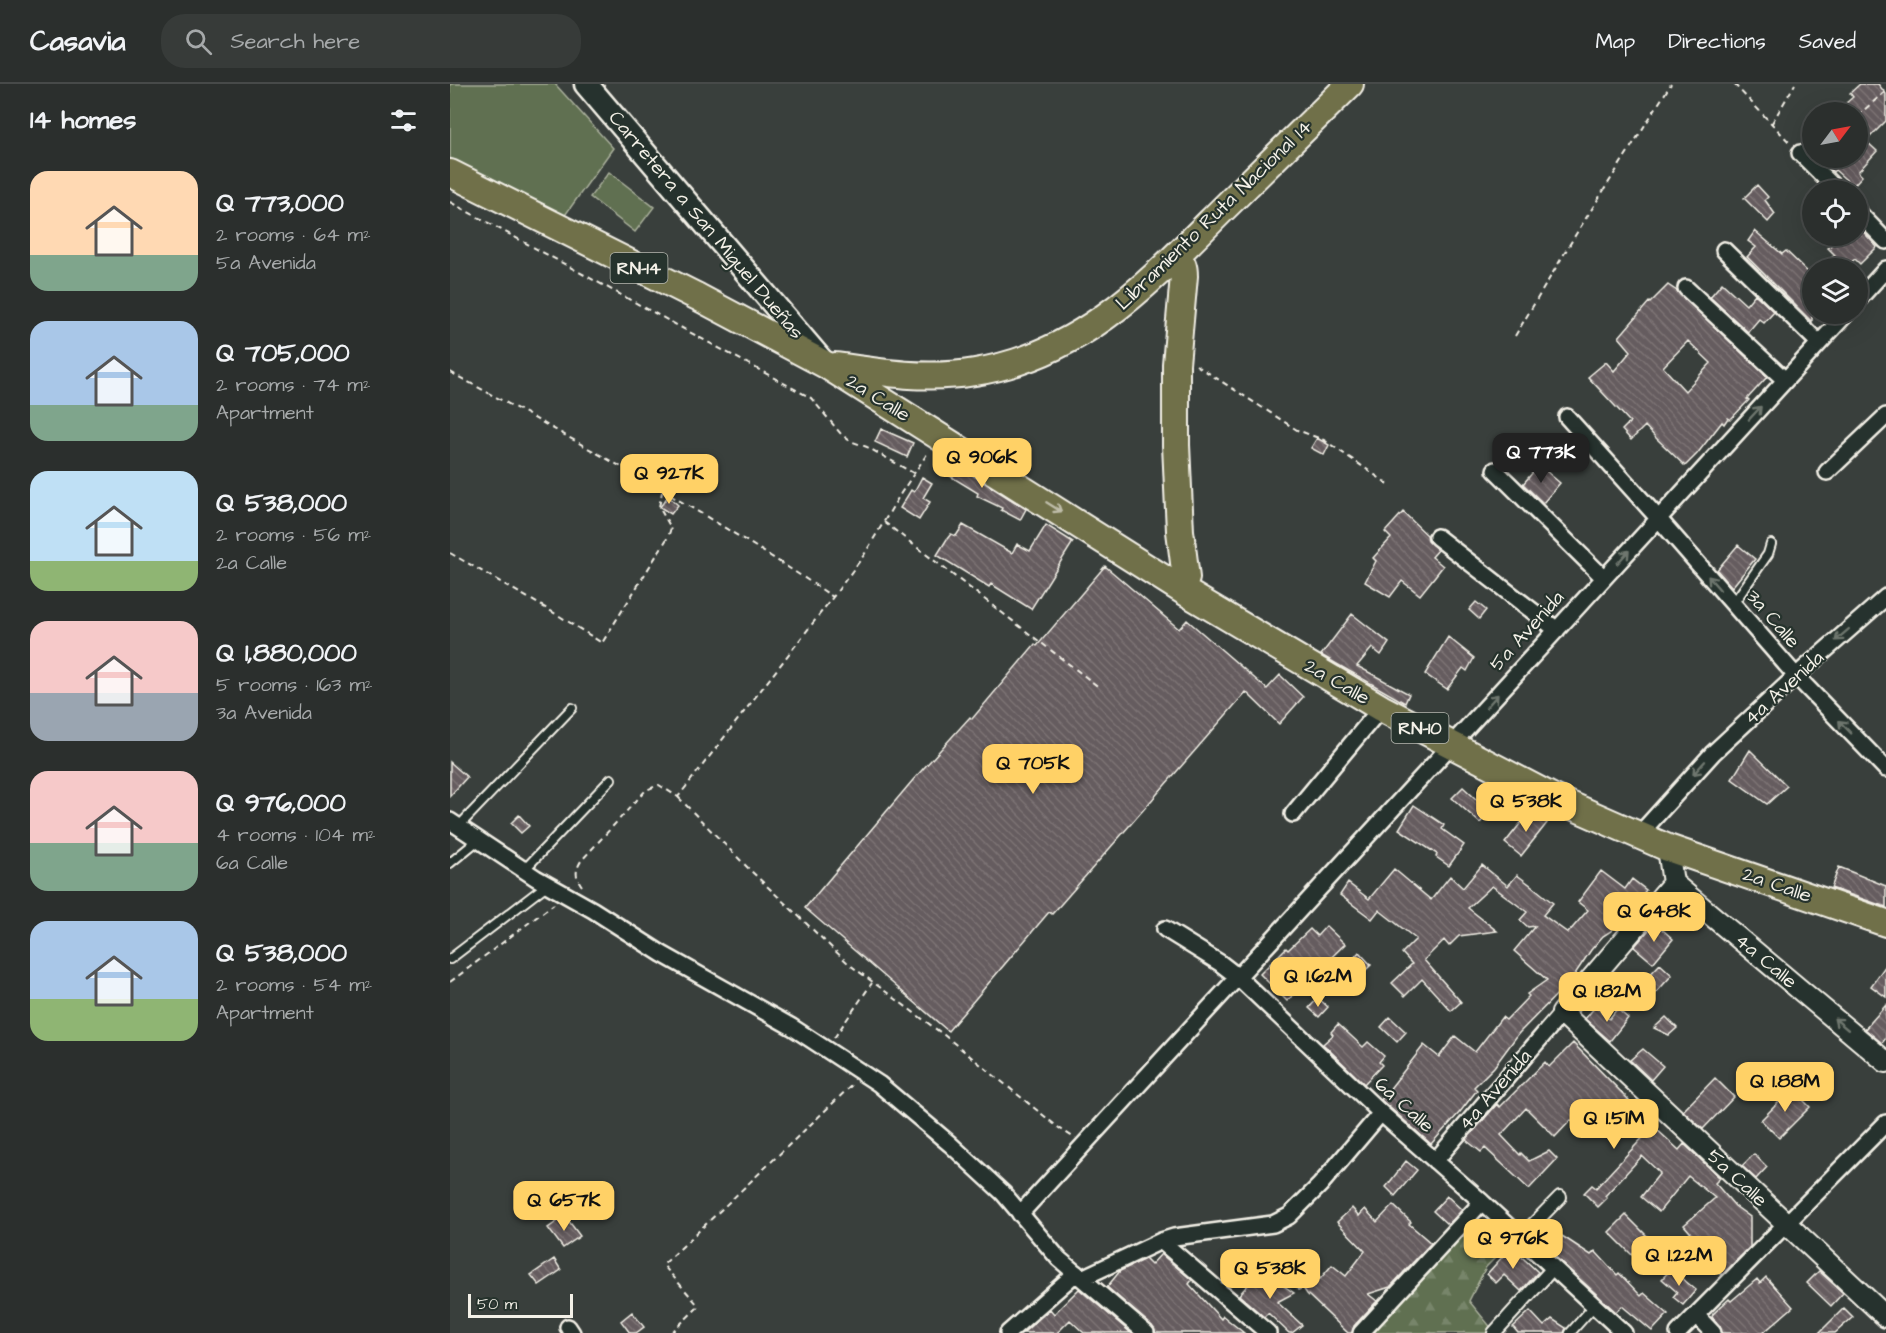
<!DOCTYPE html>
<meta charset="utf-8">
<style>
body{margin:0;font-family:"Architects Daughter",sans-serif;background:#373b39;color:#f1f3f6;height:100vh;display:flex;flex-direction:column;font-size:22px;white-space:nowrap}
*{box-sizing:border-box;margin:0}
p{font-size:20px;color:#a6a9aa}
.icon{flex:none;width:33px;height:33px;fill:none;stroke:currentColor;stroke-width:2;stroke-linecap:round;stroke-linejoin:round}
.map{position:relative;flex:1;overflow:hidden}
.side{display:flex;flex-direction:column;background:#2b2f2d;width:450px}
.side>*{flex:none}
.needle{width:39px;rotate:58deg}
.tools{position:absolute;left:1352px;top:18px;display:grid;gap:12px}
.tools a{display:grid;place-items:center;width:66px;height:66px;border-radius:50%;background:#2b2f2d;box-shadow:0 6px 24px #0002,0 0 0 2px #474a49;font-size:30px}
.scale{position:absolute;left:18px;bottom:15px;width:105px;box-sizing:border-box;padding-left:6px;border:3px solid #f4f1e8;border-top:0;font-size:16px;line-height:21px;white-space:nowrap;color:#f4f1e8;-webkit-text-stroke:4px #26332d;paint-order:stroke}
.price{position:absolute;translate:-50% -51px;padding:0 14px;border-radius:12px;background:#ffd166;color:#111;font-size:20px;line-height:39px;filter:drop-shadow(0 2px 3px #0008)}
.price::after{content:'';position:absolute;left:50%;top:36px;width:18px;height:14px;margin-left:-9px;background:inherit;clip-path:polygon(0 0,100% 0,50% 100%)}
.price.active{background:#222;color:#fff}
ul{padding:0;list-style:none}
li{display:flex;align-items:center;gap:18px;height:150px;padding:0 30px}
li span{display:grid;place-items:center;flex:none;width:168px;height:120px;border-radius:18px;color:#555}
li>.icon{margin-inline-start:auto}
span .icon{width:72px;height:72px;fill:#fffc;stroke-width:1}
li b{font-size:26px}
h2{display:flex;justify-content:space-between;align-items:center;height:72px;padding:0 30px;font-size:26px}
header{display:flex;align-items:center;gap:36px;box-sizing:border-box;height:84px;padding:0 30px;background:#2b2f2d;border-bottom:2px solid #474a49}
header strong{font-size:28px}
nav{display:flex;gap:33px;margin-inline-start:auto;font-size:21px}
.search{width:420px;height:54px;background:#373b39;display:flex;align-items:center;gap:15px;box-sizing:border-box;padding:0 21px;border-radius:24px;color:#a6a9aa;font-size:22px}
main{display:flex;flex:1;min-height:0}
.map>svg:first-child{display:block}
.grass{fill:#607051;stroke:#aab09c;stroke-width:1.5}
.forest{fill:url(#forest-firs);stroke:#aab09c;stroke-width:1.5}
.building{fill:url(#building-back-hatch);stroke:#f4f1e8;stroke-width:1.5;fill-rule:evenodd}
.lines{fill:none;stroke-linecap:round;stroke-linejoin:round}
.service-casing{stroke:#f4f1e8;stroke-width:12}
.pedestrian-casing{stroke:#f4f1e8;stroke-width:16}
.minor-casing{stroke:#f4f1e8;stroke-width:20}
.tertiary-casing{stroke:#f4f1e8;stroke-width:24}
.secondary-casing{stroke:#f4f1e8;stroke-width:27}
.primary-casing{stroke:#f4f1e8;stroke-width:30}
.path{stroke:#f4f1e8;stroke-width:2;stroke-dasharray:6 4.5;stroke-linecap:butt}
.service{stroke:#26332d;stroke-width:8}
.pedestrian{stroke:#26332d;stroke-width:12}
.minor{stroke:#26332d;stroke-width:15}
.tertiary{stroke:#26332d;stroke-width:20}
.secondary{stroke:#26332d;stroke-width:22}
.primary{stroke:#70704a;stroke-width:26}
.oneway{stroke:#6e766e}
.oneway2{stroke:#bfbda9}
.labels{text-anchor:middle;dominant-baseline:central;stroke-width:4.5;stroke-linejoin:round;paint-order:stroke}
.shield{fill:#26332d;stroke:#b6b8b0;stroke-width:1.5}
.shield-label{font-size:18px;font-weight:bold;fill:#f4f1e8}
.street-label{font-size:20px;fill:#f4f1e8;stroke:#26332d}
</style>
<header>
<strong>Casavia</strong>
<div class="search"><svg class="icon" aria-label="search" viewBox="0 0 24 24"><circle cx="10" cy="10" r="6"/><path d="M15 15l6 6"/></svg>Search here</div>
<nav><a>Map</a><a>Directions</a><a>Saved</a></nav>
</header>
<main>
<section class="side">
<h2>14 homes<svg class="icon" aria-label="filters" viewBox="0 0 24 24"><path d="M4 7h16M4 17h16"/><circle cx="9" cy="7" r="2"/><circle cx="15" cy="17" r="2"/></svg></h2>
<ul>
<li><span style="background:linear-gradient(#ffd9b3 70%,#7fa58c 0)"><svg class="icon" aria-label="home" viewBox="0 0 24 24"><path d="M3 11l9-7 9 7M6 9v11h12V9"/></svg></span><div><b>Q 773,000</b><p>2 rooms · 64 m²</p><p>5a Avenida</p></div></li>
<li><span style="background:linear-gradient(#a9c7e8 70%,#7fa58c 0)"><svg class="icon" aria-label="home" viewBox="0 0 24 24"><path d="M3 11l9-7 9 7M6 9v11h12V9"/></svg></span><div><b>Q 705,000</b><p>2 rooms · 74 m²</p><p>Apartment</p></div></li>
<li><span style="background:linear-gradient(#bfe0f5 75%,#8fb573 0)"><svg class="icon" aria-label="home" viewBox="0 0 24 24"><path d="M3 11l9-7 9 7M6 9v11h12V9"/></svg></span><div><b>Q 538,000</b><p>2 rooms · 56 m²</p><p>2a Calle</p></div></li>
<li><span style="background:linear-gradient(#f6c9c9 60%,#9aa5b1 0)"><svg class="icon" aria-label="home" viewBox="0 0 24 24"><path d="M3 11l9-7 9 7M6 9v11h12V9"/></svg></span><div><b>Q 1,880,000</b><p>5 rooms · 163 m²</p><p>3a Avenida</p></div></li>
<li><span style="background:linear-gradient(#f6c9c9 60%,#7fa58c 0)"><svg class="icon" aria-label="home" viewBox="0 0 24 24"><path d="M3 11l9-7 9 7M6 9v11h12V9"/></svg></span><div><b>Q 976,000</b><p>4 rooms · 104 m²</p><p>6a Calle</p></div></li>
<li><span style="background:linear-gradient(#a9c7e8 65%,#8fb573 0)"><svg class="icon" aria-label="home" viewBox="0 0 24 24"><path d="M3 11l9-7 9 7M6 9v11h12V9"/></svg></span><div><b>Q 538,000</b><p>2 rooms · 54 m²</p><p>Apartment</p></div></li>
</ul>
</section>
<div class="map">
<svg width="1436" height="1249" viewBox="0 0 1436 1249">
<defs>
<pattern id="forest-firs" width="22" height="20" patternUnits="userSpaceOnUse" patternTransform="scale(1.5)"><rect width="22" height="20" fill="#607051"/><path d="M5 1l3.5 6h-7zM16 11l3.5 6h-7z" fill="#77856a"/></pattern>
<pattern id="building-back-hatch" width="6" height="6" patternUnits="userSpaceOnUse" patternTransform="scale(1.5)"><rect width="6" height="6" fill="#655b5e"/><path d="M-1 5l2 2M0 0l6 6M5-1l2 2" fill="none" stroke="#7c7375"/></pattern>
</defs>
<rect width="100%" height="100%" fill="#393f3c"/>
<filter id="ink" filterUnits="userSpaceOnUse"><feTurbulence type="fractalNoise" baseFrequency=".0167" numOctaves="2"/><feDisplacementMap in="SourceGraphic" scale="12" xChannelSelector="R" yChannelSelector="G"/><feConvolveMatrix kernelMatrix="1 2 1 2 8 2 1 2 1" color-interpolation-filters="sRGB"/></filter>
<g filter="url(#ink)">
<path class="grass" d="M0,0H105L163,64L113,134L0,74Z
M159,88L204,123L185,148L140,113Z"/>
<path class="forest" d="M1025,1135L1057,1162L1036,1183L1019,1217L1043,1246L1041,1249H922Z"/>
<path class="building" d="M1410,0H1428L1436,10V37L1416,57L1427,67L1408,88L1412,92L1403,102L1385,86L1383,88L1368,74H1407V28H1386L1403,13L1400,9Z
M1307,101L1318,113L1315,116L1325,130L1318,138L1294,114Z
M1407,141L1427,163L1410,180L1405,175L1394,184H1386L1379,176L1385,171L1378,164L1392,152H1407Z
M1305,147L1332,170L1336,167L1362,192V238L1297,173L1306,163L1298,157Z
M1272,199L1296,221L1305,210L1324,228L1314,239L1309,235L1298,248L1260,213Z
M1218,201L1227,207L1317,293L1297,315L1299,316L1280,336L1278,334L1274,340L1272,338L1247,370L1235,382L1206,354L1195,342L1181,356L1172,346L1180,338L1138,293L1156,278L1164,287L1181,267L1169,253L1199,218L1200,219ZM1238,257L1261,279L1235,307L1213,283Z
M431,345L463,359L457,373L425,358Z
M867,354L879,361L874,371L861,364Z
M494,373L576,425L570,436L551,426L552,424L527,412L528,409L487,384Z
M1089,381L1110,399L1093,419L1073,400Z
M472,393L482,399L473,414L480,418L469,436L450,424L461,406L464,408Z
M218,412L228,421L221,430L210,423Z
M953,428L977,451L978,457L988,466L982,473L993,482L970,511L952,497L940,513L915,498L926,477L923,474L941,454L935,448Z
M513,441L562,469L567,460L580,467L596,441L623,458L581,525L541,500L539,503L487,471L497,455L501,450L506,452Z
M1288,461L1305,475L1282,503L1267,486Z
M655,482L729,545L737,536L817,605L830,591L853,613L829,640L796,608L612,819L602,830L599,828L498,947L355,824L463,696L520,633L522,635L585,560L587,562Z
M1026,518L1036,526L1029,535L1019,526Z
M902,530L939,559L931,571L922,564L907,582L959,610L955,619L871,571Z
M998,553L1024,574L1017,587L1013,584L997,605L975,590Z
M1300,666L1337,702L1317,720L1282,695Z
M0,678L17,693L0,712Z
M1013,703L1040,728L1030,739L1002,714Z
M964,721L994,741L992,745L1014,761L999,782L986,773L987,770L949,745Z
M1081,726L1097,739L1071,772L1055,759Z
M69,731L79,742L71,749L61,739Z
M1032,781L1058,802L1067,791L1082,802L1103,819L1093,831L1118,849L1138,826L1128,818L1151,787L1175,805L1182,795L1196,806L1184,823L1182,821L1161,847L1153,852L1141,866L1121,896L1069,949L1044,983L1024,1003L1027,1006L1010,1028L981,1060L931,1016L974,961L989,973L1005,952L1025,968L1052,933L1056,936L1079,912L1077,910L1097,896L1064,867L1085,842L1078,843L1070,836L1077,828L1042,802L1018,824L1047,847L1009,852L999,862L994,856L974,876L1011,918L1001,927L972,895L955,912L942,899L962,880L952,869L966,855L929,826L922,835L890,811L898,799L919,815L944,785L981,816L1000,792L1013,804Z
M1389,783L1436,802V823L1381,804Z
M1205,839L1223,855L1203,879L1184,863Z
M876,842L895,860L837,917L810,890L836,864L838,866L860,845L867,852Z
M909,868L921,881L893,908L882,898Z
M1210,880L1222,891L1203,912L1191,900Z
M1436,881V913L1421,902Z
M868,914L878,923L869,933L859,924Z
M1436,921V954L1432,959L1415,945Z
M1145,923L1159,935L1167,925L1178,934L1160,957L1135,935Z
M940,933L956,948L947,958L931,943Z
M1216,933L1227,944L1219,951L1204,944Z
M888,940L913,963L918,958L934,972L929,978L932,981L914,1000L873,960L883,951L881,948Z
M1123,959L1179,1016L1177,1017L1193,1029L1191,1031L1229,1066L1234,1060L1270,1094L1265,1099L1285,1122L1300,1133V1163L1272,1191L1245,1169L1252,1162L1234,1141L1265,1114L1238,1092L1209,1128L1191,1113L1210,1089L1192,1072L1155,1112L1157,1114L1148,1123L1134,1109L1142,1101L1146,1104L1197,1049L1151,1032L1146,1028L1129,1044L1121,1036L1105,1053L1076,1024L1051,1051L1070,1071L1071,1069L1079,1077L1099,1067L1107,1075L1079,1105L1035,1064L1031,1068L1016,1056L1047,1020L1050,1023L1095,978L1099,983Z
M1193,965L1213,982L1201,996L1180,976Z
M1265,994L1284,1013L1253,1045L1233,1027Z
M1342,1005L1360,1023L1329,1054L1311,1036Z
M1304,1070L1317,1083L1306,1095L1292,1082Z
M956,1077L967,1086L945,1112L936,1103Z
M997,1112L1012,1126L998,1141L983,1127Z
M943,1121L961,1138L959,1140L981,1159L940,1203L918,1210L927,1217L904,1242L902,1249H898L857,1210L853,1204L848,1206L841,1193L860,1181L870,1195L882,1181L896,1192L915,1167L887,1138L902,1124L909,1132L915,1125L927,1138Z
M1176,1131L1199,1154L1182,1171L1159,1148Z
M115,1132L130,1152L113,1164L98,1144Z
M1112,1152L1141,1171L1145,1167L1167,1191L1169,1189L1191,1212L1194,1209L1218,1230L1202,1247L1172,1222L1166,1228L1101,1169Z
M1061,1163L1088,1188L1071,1207L1054,1191L1046,1199L1037,1190Z
M711,1170L742,1196L739,1200L771,1235L773,1232L794,1249H706L702,1242L657,1203L670,1187L695,1175L701,1181Z
M104,1175L111,1186L89,1201L81,1191Z
M1221,1185L1246,1206L1233,1221L1223,1213L1227,1208L1212,1195Z
M811,1186L844,1209L827,1218L852,1241L842,1249H839L818,1229L814,1233L789,1211Z
M1369,1187L1393,1209L1381,1222L1357,1199Z
M1316,1193L1343,1223L1313,1249H1272L1270,1242L1262,1233L1263,1230L1279,1215L1281,1217L1307,1195L1310,1199Z
M629,1205L681,1249H634L620,1236L607,1249H573L600,1225L604,1230Z
M1394,1224L1403,1233L1385,1249H1369Z
M1080,1227L1094,1242L1102,1235L1116,1244L1114,1249H1068L1063,1243Z
M182,1228L194,1243L186,1249H180L171,1237Z"/>
<g class="lines">
<defs>
<path id="service" d="M1283,520L1318,470L1321,460
M8,743L122,624
M0,779L27,757
M74,786L161,695
M0,875L98,800
M1120,1249L1144,1222"/>
<path id="pedestrian" d="M1070,1154L1110,1113
M1044,1249L1103,1184"/>
<path id="minor" d="M1350,69L1387,106
M1407,127L1436,157
M1274,166L1369,259
M1236,204L1335,296
M1407,217L1436,185
M1117,333L1208,434L1346,592L1436,685
M1045,386L1154,494
M1377,388L1436,332
M987,453L1107,546
M843,730L931,624
M0,737L86,794L143,826L212,870L342,943L429,1000L500,1060L553,1109L609,1175L696,1249
M1188,752L1263,669L1346,592L1436,513
M715,845L770,879L788,893L931,1029L1032,1118L1174,1249
M985,1077L1112,929
M570,1130L1002,660L1396,230
M711,1157L818,1249
M632,1194L711,1157L724,1153L823,1140L839,1132L870,1101L931,1029
M1246,1231L1263,1249
M118,1243L122,1249
M558,1249L626,1189
M911,1249L1032,1118
M1228,1249L1436,1039"/>
<path id="tertiary" d="M1218,764L1223,799L1436,978
M1223,799L1112,929L1436,1233"/>
<path id="secondary" d="M136,0L373,278"/>
<path id="primary" d="M0,89L248,213L376,281L732,506L931,624L1104,714L1218,764L1436,839
M725,173C733,178 734,183 734,192L726,280V361L730,447L736,494L732,506
M385,282C432,289 478,296 525,288C632,271 698,200 771,127C814,85 857,42 900,0"/>
</defs>
<use href="#service" class="service-casing"/>
<use href="#pedestrian" class="pedestrian-casing"/>
<use href="#minor" class="minor-casing"/>
<use href="#tertiary" class="tertiary-casing"/>
<use href="#secondary" class="secondary-casing"/>
<use href="#primary" class="primary-casing"/>
<path class="path" d="M1284,0L1340,59
M1407,32L1436,7
M1322,39L1345,0
M0,118L361,314L391,350L400,357L417,363L465,390
M1065,252L1126,150L1221,0
M746,281L847,346L874,356L941,402
M0,288C130,359 260,430 383,513
M434,438L650,604
M0,469L111,533L152,559L218,453L221,444L209,423L212,408
M228,713L300,786L400,881L494,951L609,1044L623,1053
M132,802C125,792 125,787 131,777L196,706L209,701L228,713L383,513L414,471L451,409L477,370
M0,898L104,820
M384,954L422,899
M221,1249L247,1224L248,1221L213,1181L403,1000"/>
<use href="#service" class="service"/>
<use href="#pedestrian" class="pedestrian"/>
<use href="#minor" class="minor"/>
<use href="#tertiary" class="tertiary"/>
<use href="#secondary" class="secondary"/>
<use href="#primary" class="primary"/>
</g>
<defs><path id="oneway-shaft" d="M-6 0H5M1.5-3L5.5 0L1.5 3" fill="none" stroke-width="1.6" stroke-linecap="round" stroke-linejoin="round" transform="scale(1.5)"/></defs>
<g class="oneway">
<use href="#oneway-shaft" transform="translate(1305 329) rotate(-47)"/>
<use href="#oneway-shaft" transform="translate(1173 473) rotate(-48)"/>
<use href="#oneway-shaft" transform="translate(1264 499) rotate(-131)"/>
<use href="#oneway-shaft" transform="translate(1392 551) rotate(139)"/>
<use href="#oneway-shaft" transform="translate(1042 617) rotate(-48)"/>
<use href="#oneway-shaft" transform="translate(1395 643) rotate(-134)"/>
<use href="#oneway-shaft" transform="translate(1249 684) rotate(132)"/>
<use href="#oneway-shaft" transform="translate(1391 940) rotate(-140)"/>
</g>
<use class="oneway2" href="#oneway-shaft" transform="translate(604 423) rotate(32)"/>
</g>
<g class="labels">
<g class="shield">
<rect x="160.5" y="169" width="57" height="30" rx="4.5"/>
<rect x="941.5" y="629" width="57" height="30" rx="4.5"/>
</g>
<g class="shield-label">
<text x="189" y="184">RN-14</text>
<text x="970" y="644">RN-10</text>
</g>
<g class="street-label">
<text transform="translate(764 131) rotate(-44)">Libramiento Ruta Nacional 14</text>
<text transform="translate(256 141) rotate(50)">Carretera a San Miguel Dueñas</text>
<text transform="translate(428 314) rotate(32)">2a Calle</text>
<text transform="translate(1323 535) rotate(49)">3a Calle</text>
<text transform="translate(1077 547) rotate(-48)">5a Avenida</text>
<text transform="translate(887 598) rotate(30)">2a Calle</text>
<text transform="translate(1334 604) rotate(-42)">4a Avenida</text>
<text transform="translate(1327 801) rotate(19)">2a Calle</text>
<text transform="translate(1316 877) rotate(40)">4a Calle</text>
<text transform="translate(1045 1006) rotate(-49)">4a Avenida</text>
<text transform="translate(954 1021) rotate(42)">6a Calle</text>
<text transform="translate(1287 1094) rotate(43)">5a Calle</text>
</g>
</g>
</svg>
<div class="tools">
<a><svg class="needle" viewBox="-14 -14 28 28"><path d="M0-13l5 13h-10z" fill="#e53935"/><path d="M0 13l5-13h-10z" fill="#a6a9aa"/></svg></a>
<a><svg class="icon" aria-label="locate" viewBox="0 0 24 24"><circle cx="12" cy="12" r="6"/><path d="M12 2v4M12 18v4M2 12h4M18 12h4"/></svg></a>
<a><svg class="icon" aria-label="layers" viewBox="0 0 24 24"><path d="M12 4l9 5-9 5-9-5zM3 14l9 5 9-5"/></svg></a>
</div>
<div class="scale">50 m</div>
<b class="price active" style="left:1091px;top:400px">Q 773K</b>
<b class="price" style="left:532px;top:405px">Q 906K</b>
<b class="price" style="left:219px;top:421px">Q 927K</b>
<b class="price" style="left:583px;top:711px">Q 705K</b>
<b class="price" style="left:1076px;top:749px">Q 538K</b>
<b class="price" style="left:1204px;top:859px">Q 648K</b>
<b class="price" style="left:868px;top:924px">Q 1.62M</b>
<b class="price" style="left:1157px;top:939px">Q 1.82M</b>
<b class="price" style="left:1335px;top:1029px">Q 1.88M</b>
<b class="price" style="left:1164px;top:1066px">Q 1.51M</b>
<b class="price" style="left:114px;top:1148px">Q 657K</b>
<b class="price" style="left:1063px;top:1186px">Q 976K</b>
<b class="price" style="left:1229px;top:1203px">Q 1.22M</b>
<b class="price" style="left:820px;top:1216px">Q 538K</b>
</div>
</main>
